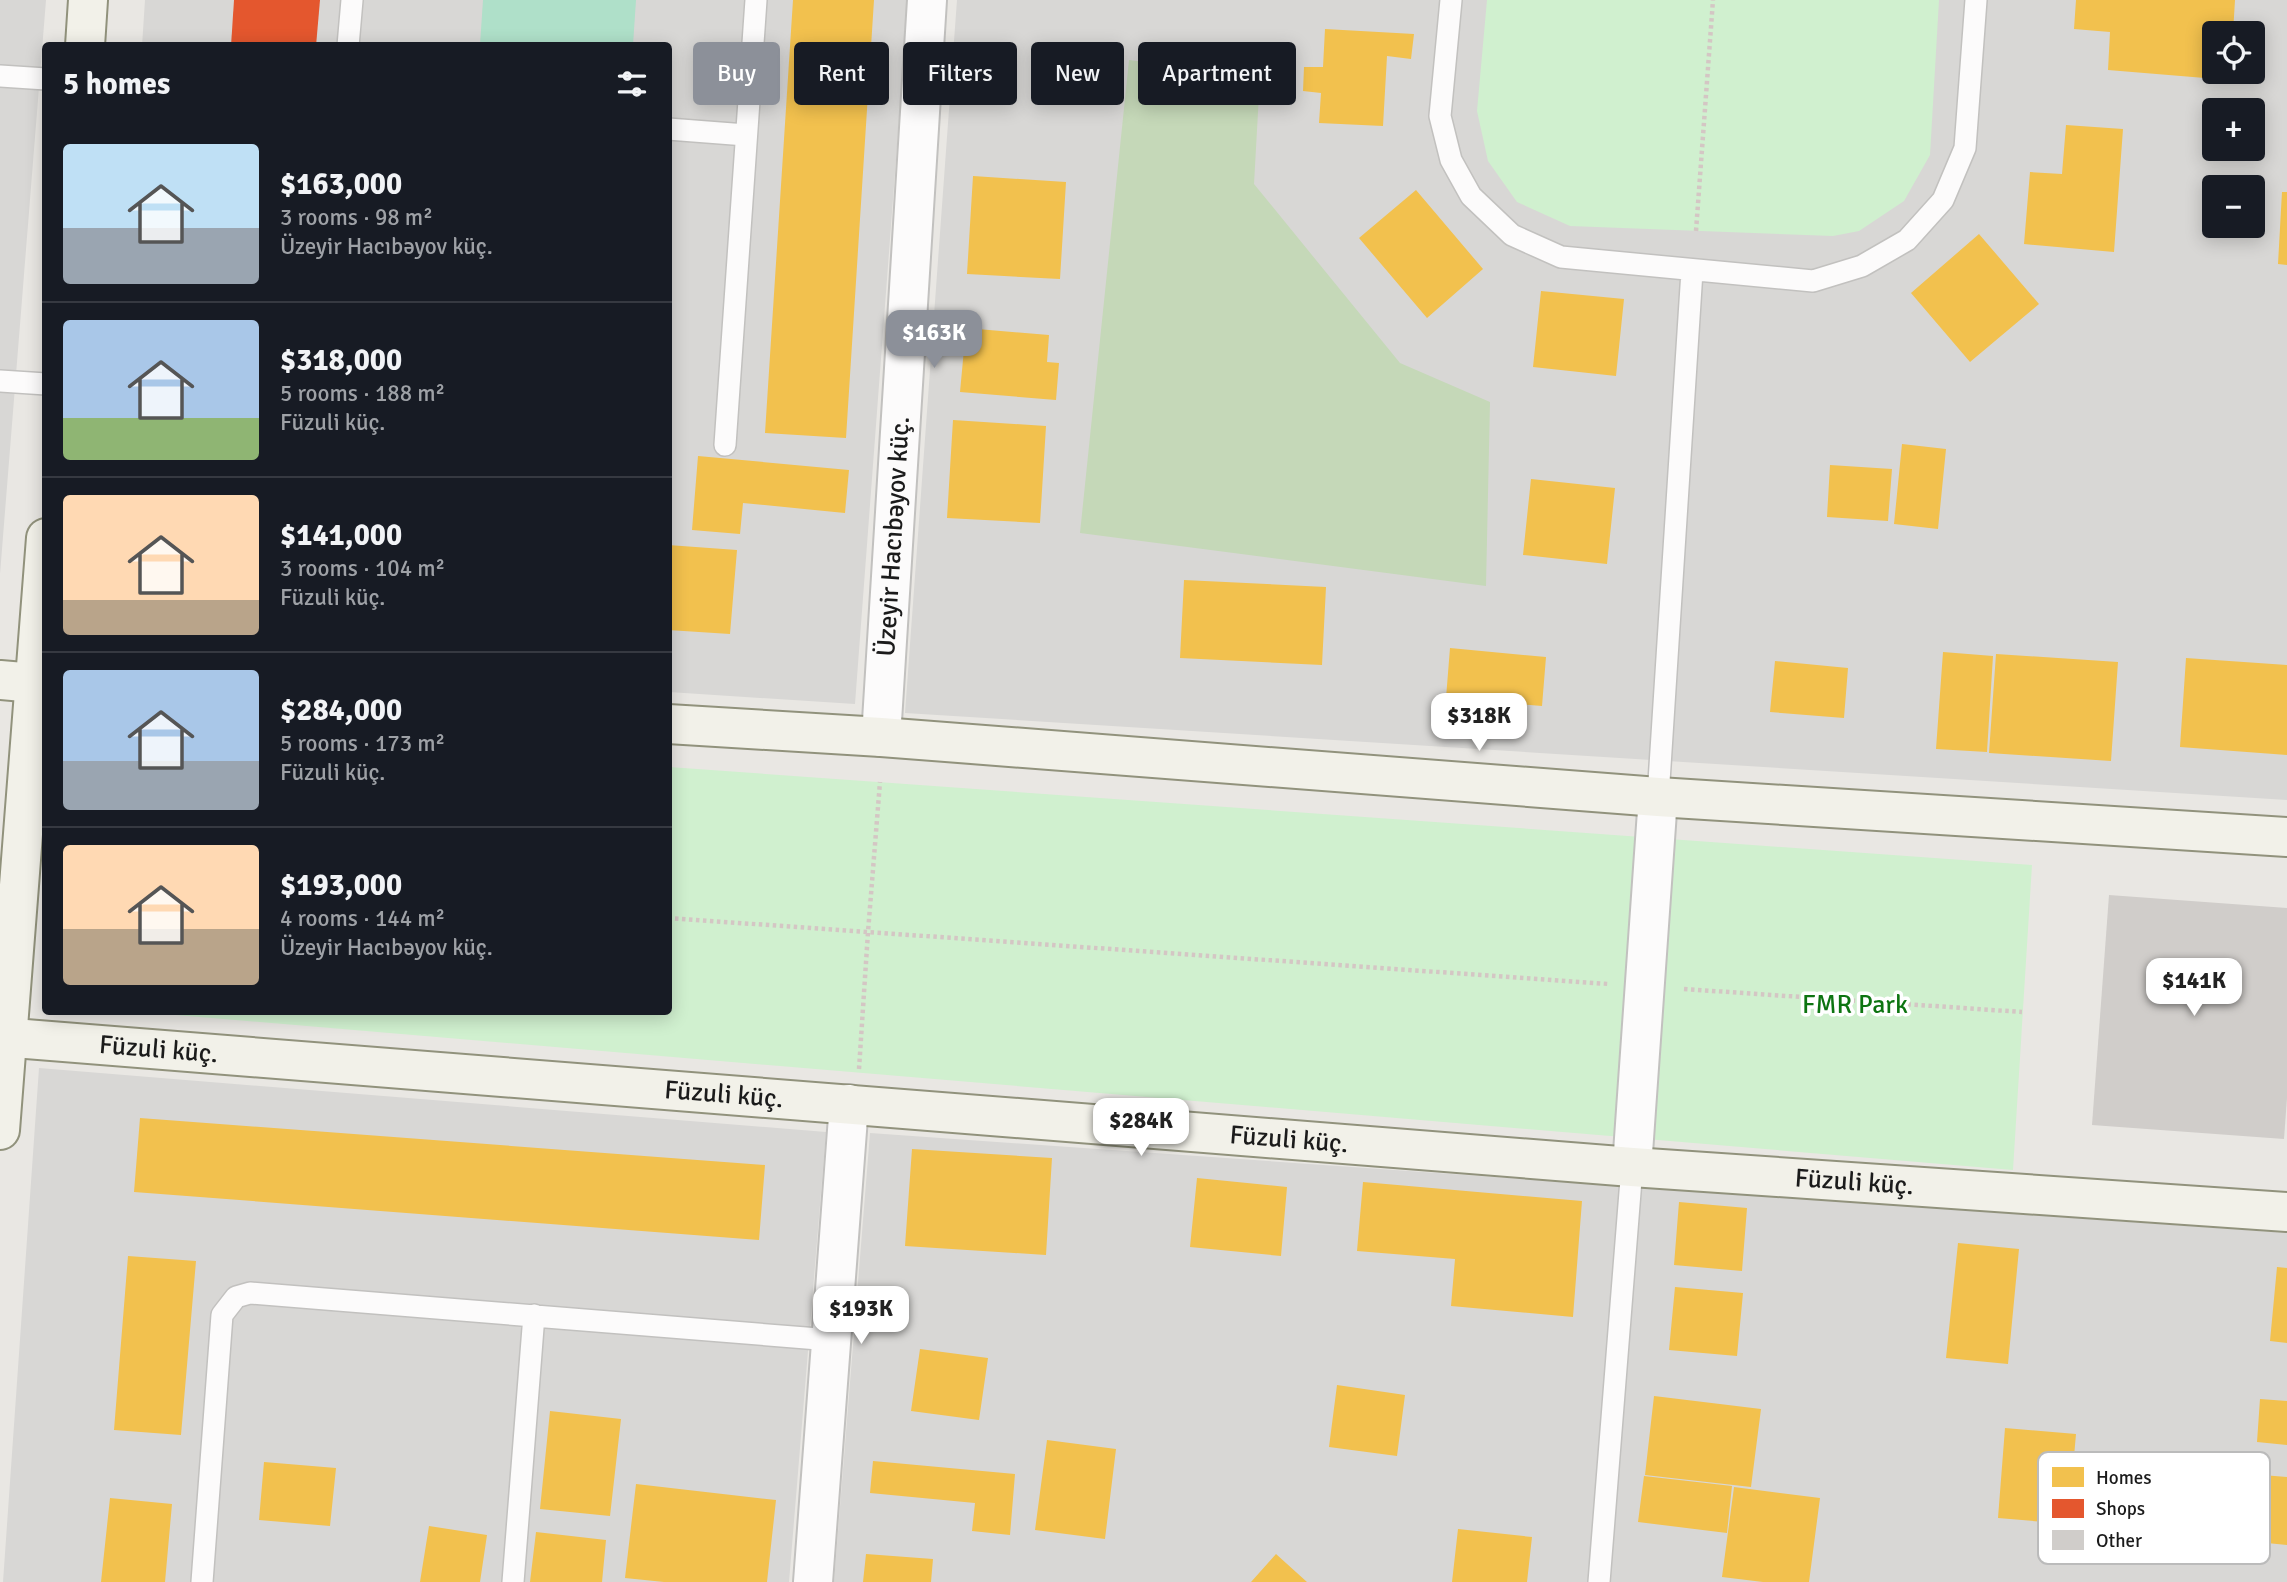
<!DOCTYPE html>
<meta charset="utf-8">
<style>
body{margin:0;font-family:Signika,sans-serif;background:#20242c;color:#f1f3f6;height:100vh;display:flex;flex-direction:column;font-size:26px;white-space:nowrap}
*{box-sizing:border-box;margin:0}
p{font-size:23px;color:#9ea1a6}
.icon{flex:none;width:38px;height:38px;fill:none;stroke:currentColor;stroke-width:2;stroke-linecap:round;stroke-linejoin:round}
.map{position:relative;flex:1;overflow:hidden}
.drawer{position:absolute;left:42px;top:42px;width:630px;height:973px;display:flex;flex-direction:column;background:#171b24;border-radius:7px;box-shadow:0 4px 18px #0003}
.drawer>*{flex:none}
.banner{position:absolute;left:693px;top:42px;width:665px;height:63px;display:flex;gap:14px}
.controls{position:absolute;left:2202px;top:21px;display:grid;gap:14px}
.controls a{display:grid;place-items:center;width:63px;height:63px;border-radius:7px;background:#171b24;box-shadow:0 4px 18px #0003;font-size:35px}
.price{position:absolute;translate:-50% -60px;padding:0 16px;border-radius:14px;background:#fff;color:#222;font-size:23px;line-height:46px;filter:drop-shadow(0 2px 4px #0008)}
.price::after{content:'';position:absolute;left:50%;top:42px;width:21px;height:16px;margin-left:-10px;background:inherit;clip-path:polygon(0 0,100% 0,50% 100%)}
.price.on{background:#8c9099;color:#fff}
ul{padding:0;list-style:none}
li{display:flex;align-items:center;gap:21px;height:175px;padding:0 21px}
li+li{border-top:2px solid #363941}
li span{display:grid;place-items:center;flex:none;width:196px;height:140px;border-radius:7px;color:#555}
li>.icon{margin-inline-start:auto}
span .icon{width:84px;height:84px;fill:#fffc;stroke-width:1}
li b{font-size:30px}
h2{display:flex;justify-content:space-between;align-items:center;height:84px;padding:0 21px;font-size:30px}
.pill{padding:0 24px;border-radius:7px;background:#171b24;box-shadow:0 4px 18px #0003;font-size:24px;line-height:63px}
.pill.on{background:#8c9099;color:#fff}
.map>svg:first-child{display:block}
.residential{fill:#d8d7d5;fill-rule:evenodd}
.forest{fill:#c5d8b8}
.park{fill:#d0f0cf}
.pitch{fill:#afe0c9}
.homes{fill:#f2c14e}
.shops{fill:#e4572e}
.building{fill:#d0cdca}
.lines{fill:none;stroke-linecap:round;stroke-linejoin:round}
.lane-casing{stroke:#c2c1bf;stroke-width:24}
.street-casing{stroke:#c2c1bf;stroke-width:42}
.secondary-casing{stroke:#91927c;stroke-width:42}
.path{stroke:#d4c6c4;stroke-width:4.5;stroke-dasharray:3.5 3.5;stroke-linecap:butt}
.lane{stroke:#fcfbfb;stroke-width:21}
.street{stroke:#fcfbfb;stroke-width:38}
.secondary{stroke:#f2f1e9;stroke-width:38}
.labels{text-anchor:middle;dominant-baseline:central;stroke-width:7;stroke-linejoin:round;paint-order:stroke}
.street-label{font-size:26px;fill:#1b1b1b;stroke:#fff}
.park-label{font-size:26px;fill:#0d7411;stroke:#fff}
.key{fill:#fff;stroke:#bbb;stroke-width:2}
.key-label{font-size:19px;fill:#1b1b1b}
</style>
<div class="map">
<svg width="2287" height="1582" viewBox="0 0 2287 1582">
<rect width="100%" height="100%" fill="#e9e7e3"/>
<path class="residential" d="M0,0H46L0,574Z
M145,0H908L855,704L669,692L668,46H142Z
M957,0H2287V800L905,713ZM2214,33H2252V72H2214ZM2214,110H2252V149H2214ZM2214,187H2252V226H2214Z
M39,1068L826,1132L789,1582H3Z
M870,1133L2287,1233V1582H834Z"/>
<path class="forest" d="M1129,60L1260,76L1254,184L1400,363L1490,402L1486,586L1080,533Z"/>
<path class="park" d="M1487,0H1939L1930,155L1904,201L1859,231L1833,236L1570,226L1517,202L1488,161L1477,111Z
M669,767L2032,865L2013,1170L140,1012H668Z"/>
<path class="pitch" d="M483,0H636L633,45H480Z"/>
<path class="homes" d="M793,0H874L846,438L765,433Z
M2076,0H2235L2233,33H2214V72H2230L2229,80L2108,70L2110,32L2074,29Z
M1325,29L1414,34L1411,59L1387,56L1383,126L1319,123L1321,93L1303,91L1304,67H1323Z
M2066,125L2123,129L2114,252L2024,244L2030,172L2062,174Z
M973,176L1066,182L1060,279L967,274Z
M1416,190L1483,269L1427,318L1359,238Z
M2282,192H2287V265L2278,264Z
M1979,234L2039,304L1970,362L1911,293Z
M1541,291L1624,299L1616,376L1533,367Z
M966,328L1049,335L1047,362L1059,363L1056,400L960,392Z
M953,420L1046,426L1040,523L947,518Z
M1902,444L1946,449L1938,529L1894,524Z
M698,456L849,470L845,513L743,503L740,534L692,530Z
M1830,465L1892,469L1888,521L1827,517Z
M1531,479L1615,488L1607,564L1523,555Z
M668,545L737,550L730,634L668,630Z
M1184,580L1326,587L1322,665L1180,658Z
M1450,648L1546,657L1542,706L1446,698Z
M1943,652L1993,656L1987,752L1936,749Z
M1996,654L2118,662L2111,761L1989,753Z
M2186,658L2287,665V755L2180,747Z
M1775,661L1848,668L1844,718L1770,712Z
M140,1118L765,1165L759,1240L134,1192Z
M912,1149L1052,1158L1046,1255L905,1246Z
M1197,1178L1287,1187L1281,1256L1190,1247Z
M1363,1182L1582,1201L1573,1317L1451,1306L1455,1259L1357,1251Z
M1679,1202L1747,1208L1742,1271L1674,1265Z
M1958,1243L2019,1249L2008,1364L1946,1358Z
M128,1256L196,1261L181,1435L114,1430Z
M2277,1267L2287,1268V1343L2270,1341Z
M1675,1287L1743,1293L1737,1356L1669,1350Z
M920,1349L988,1358L979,1420L911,1411Z
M1337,1385L1405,1395L1397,1456L1329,1447Z
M1654,1396L1761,1409L1751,1487L1645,1475Z
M2260,1399L2287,1401V1445L2257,1442Z
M550,1411L621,1419L610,1516L540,1509Z
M2005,1428L2076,1434L2068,1524L1998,1518Z
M1047,1440L1116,1449L1105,1539L1035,1530Z
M873,1461L1015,1474L1010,1535L972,1531L975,1503L870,1493Z
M264,1462L336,1468L330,1526L259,1520Z
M2262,1475L2287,1477V1545L2257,1542Z
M1644,1476L1732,1486L1727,1533L1638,1522Z
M636,1484L776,1500L767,1582H664L625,1578Z
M1734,1487L1820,1498L1809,1582H1763L1722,1577Z
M110,1498L172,1504L165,1582H101Z
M429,1526L487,1535L480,1582H420Z
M1458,1529L1532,1537L1527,1582H1452Z
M536,1532L606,1540L602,1582H530Z
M866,1554L933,1559L931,1582H863Z
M1276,1554L1307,1582H1251Z"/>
<path class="shops" d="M234,0H320L316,46H231Z"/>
<path class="building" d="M2109,895L2287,908V1098L2284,1139L2092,1125Z"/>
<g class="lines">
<defs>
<path id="lane" d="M1451,0L1440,116L1451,160L1471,196L1512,235L1561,257L1813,281L1862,266L1907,240L1943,200L1965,148L1976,0
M348,46L352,0
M0,76L46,79
M668,129L746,135
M0,381L46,384
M725,445L756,0
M1658,797L1692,271
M202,1582L222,1315L236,1297L250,1293L831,1340
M513,1582L534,1315
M1599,1582L1632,1167"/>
<g id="street">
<path id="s1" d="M881,737L927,0"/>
<path d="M1632,1167L1658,797"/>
<path d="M813,1582L849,1104"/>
</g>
<g id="secondary">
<path d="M85,46L88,0"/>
<path d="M0,680L46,684"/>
<path d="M668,724L881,737L1658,797L2287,837"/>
<path id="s2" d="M0,1037L1632,1167L2287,1212"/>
<path d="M0,1130L46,538"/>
</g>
</defs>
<use href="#lane" class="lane-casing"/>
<use href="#street" class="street-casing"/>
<use href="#secondary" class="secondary-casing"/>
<path class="path" d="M1696,231L1713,0
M668,918L1609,984
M1684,989L2022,1012
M859,1069L868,932L880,782"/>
<use href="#lane" class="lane"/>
<use href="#street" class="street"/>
<use href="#secondary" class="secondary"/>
</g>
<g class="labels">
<g class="street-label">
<text stroke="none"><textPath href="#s1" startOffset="201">Üzeyir Hacıbəyov küç.</textPath></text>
<text stroke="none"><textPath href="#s2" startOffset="159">Füzuli küç.</textPath></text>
<text stroke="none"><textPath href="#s2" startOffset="726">Füzuli küç.</textPath></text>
<text stroke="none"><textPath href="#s2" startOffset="1293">Füzuli küç.</textPath></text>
<text stroke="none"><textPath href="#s2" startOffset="1860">Füzuli küç.</textPath></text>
</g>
<g class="park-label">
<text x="1855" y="1005">FMR Park</text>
</g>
</g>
<rect x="2038" y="1452" width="232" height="112" rx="10" class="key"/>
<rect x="2052" y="1467" width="32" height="20" fill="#f2c14e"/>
<rect x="2052" y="1499" width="32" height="19" fill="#e4572e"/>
<rect x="2052" y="1530" width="32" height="20" fill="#d0cdca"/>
<g class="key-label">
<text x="2096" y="1484">Homes</text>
<text x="2096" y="1515">Shops</text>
<text x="2096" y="1547">Other</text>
</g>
</svg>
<div class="controls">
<a><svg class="icon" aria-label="locate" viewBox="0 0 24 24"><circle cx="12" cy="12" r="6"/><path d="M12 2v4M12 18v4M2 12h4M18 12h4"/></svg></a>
<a>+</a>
<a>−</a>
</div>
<b class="price on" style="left:934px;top:370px">$163K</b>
<b class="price" style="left:1479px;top:753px">$318K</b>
<b class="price" style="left:2194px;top:1018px">$141K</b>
<b class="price" style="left:1141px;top:1158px">$284K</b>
<b class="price" style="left:861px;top:1346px">$193K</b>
<div class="banner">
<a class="pill on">Buy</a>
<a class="pill">Rent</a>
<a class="pill">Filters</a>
<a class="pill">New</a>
<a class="pill">Apartment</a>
</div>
<section class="drawer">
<h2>5 homes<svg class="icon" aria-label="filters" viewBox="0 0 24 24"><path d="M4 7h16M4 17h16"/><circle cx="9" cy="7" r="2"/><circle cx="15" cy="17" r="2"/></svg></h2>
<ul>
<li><span style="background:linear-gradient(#bfe0f5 60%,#9aa5b1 0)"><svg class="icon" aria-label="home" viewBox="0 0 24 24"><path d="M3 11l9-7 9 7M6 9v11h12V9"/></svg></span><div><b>$163,000</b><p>3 rooms · 98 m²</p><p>Üzeyir Hacıbəyov küç.</p></div></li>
<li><span style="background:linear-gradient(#a9c7e8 70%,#8fb573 0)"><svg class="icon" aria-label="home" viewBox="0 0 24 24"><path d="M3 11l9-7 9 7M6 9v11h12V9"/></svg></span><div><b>$318,000</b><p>5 rooms · 188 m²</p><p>Füzuli küç.</p></div></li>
<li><span style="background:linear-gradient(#ffd9b3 75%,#b9a48a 0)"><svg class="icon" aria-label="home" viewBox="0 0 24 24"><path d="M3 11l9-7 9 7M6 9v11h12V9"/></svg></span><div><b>$141,000</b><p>3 rooms · 104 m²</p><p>Füzuli küç.</p></div></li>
<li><span style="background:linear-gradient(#a9c7e8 65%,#9aa5b1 0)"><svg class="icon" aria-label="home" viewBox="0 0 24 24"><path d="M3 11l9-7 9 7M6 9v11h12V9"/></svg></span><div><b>$284,000</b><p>5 rooms · 173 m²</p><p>Füzuli küç.</p></div></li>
<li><span style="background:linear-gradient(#ffd9b3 60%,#b9a48a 0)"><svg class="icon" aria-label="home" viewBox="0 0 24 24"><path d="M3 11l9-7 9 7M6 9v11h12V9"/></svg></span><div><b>$193,000</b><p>4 rooms · 144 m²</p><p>Üzeyir Hacıbəyov küç.</p></div></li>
</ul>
</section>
</div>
